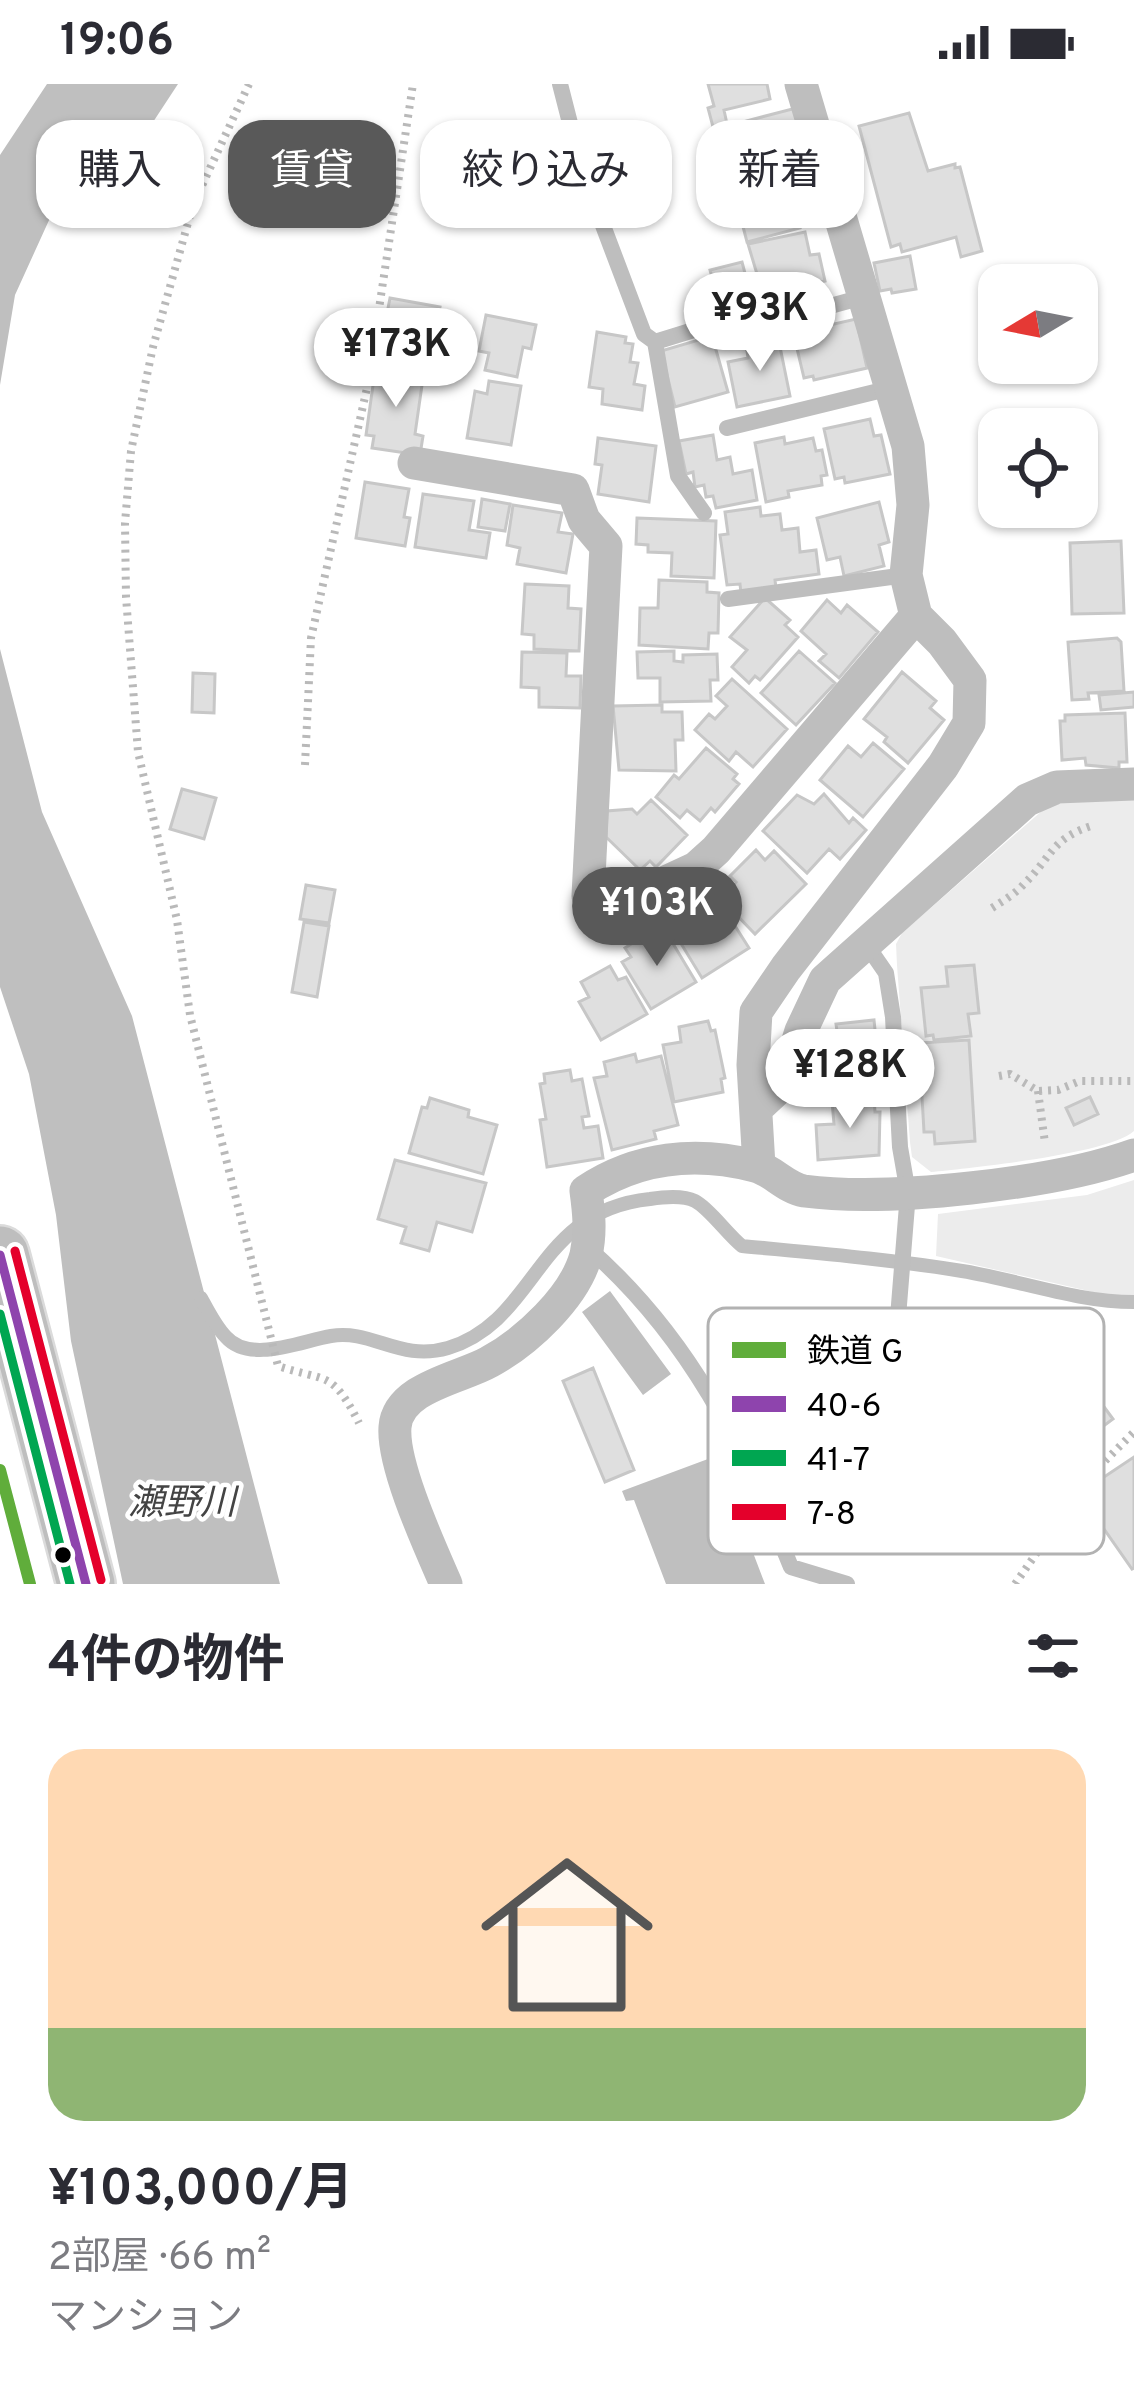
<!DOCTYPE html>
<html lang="ja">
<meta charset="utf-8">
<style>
body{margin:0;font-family:Overpass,"Noto Sans JP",sans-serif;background:#f7f7f7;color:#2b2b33;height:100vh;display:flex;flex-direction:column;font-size:45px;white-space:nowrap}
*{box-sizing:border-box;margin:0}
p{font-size:39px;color:#7c7c81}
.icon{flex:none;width:66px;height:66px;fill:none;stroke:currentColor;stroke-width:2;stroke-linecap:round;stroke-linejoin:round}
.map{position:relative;height:1500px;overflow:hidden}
.sheet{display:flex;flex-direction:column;background:#fff;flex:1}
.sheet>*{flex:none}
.banner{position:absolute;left:36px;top:36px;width:1062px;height:108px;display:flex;gap:24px}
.needle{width:78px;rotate:260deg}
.controls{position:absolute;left:978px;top:180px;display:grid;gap:24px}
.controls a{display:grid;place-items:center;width:120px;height:120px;border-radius:24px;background:#fff;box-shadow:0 3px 9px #0004;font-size:60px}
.price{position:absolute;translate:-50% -102px;padding:0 27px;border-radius:42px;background:#fff;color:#222;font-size:39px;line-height:78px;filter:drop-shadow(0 3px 6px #0008)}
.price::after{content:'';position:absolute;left:50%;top:72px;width:36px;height:27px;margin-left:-18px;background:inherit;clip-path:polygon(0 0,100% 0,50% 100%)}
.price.current{background:#595959;color:#fff}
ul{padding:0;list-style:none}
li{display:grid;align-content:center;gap:24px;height:636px;padding:0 48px}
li+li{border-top:3px solid #e1e1e2}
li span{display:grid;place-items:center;height:372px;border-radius:36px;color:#555}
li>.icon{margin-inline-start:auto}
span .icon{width:216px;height:216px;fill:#fffc;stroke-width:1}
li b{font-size:51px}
h2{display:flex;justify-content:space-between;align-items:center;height:144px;padding:0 48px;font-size:51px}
.chip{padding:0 42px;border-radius:36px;background:#fff;box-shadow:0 3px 9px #0004;font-size:42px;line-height:108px}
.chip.current{background:#595959;color:#fff}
.status{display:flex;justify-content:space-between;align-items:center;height:84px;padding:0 60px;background:#fff;direction:ltr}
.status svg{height:33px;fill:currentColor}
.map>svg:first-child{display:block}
.green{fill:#ececec}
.water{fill:#bfbfbf}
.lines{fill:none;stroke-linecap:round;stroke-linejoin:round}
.stream{stroke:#bfbfbf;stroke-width:14}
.building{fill:#dfdfdf;stroke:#c7c7c7;stroke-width:3}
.trunk-casing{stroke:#dbdbdb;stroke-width:62}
.path{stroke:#b9b9b9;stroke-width:8;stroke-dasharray:3 6;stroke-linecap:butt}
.service{stroke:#bebebe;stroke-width:16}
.minor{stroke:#bebebe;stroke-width:33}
.trunk{stroke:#bebebe;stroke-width:57}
.bus-1-casing{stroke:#fff;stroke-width:18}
.bus-2-casing{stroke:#fff;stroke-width:18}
.bus-3-casing{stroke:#fff;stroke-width:18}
.bus-1{stroke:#8e44ad;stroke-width:9}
.bus-2{stroke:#00a651;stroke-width:9}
.bus-3{stroke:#e4002b;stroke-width:9}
.rail-1-casing{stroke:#fff;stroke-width:21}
.rail-1{stroke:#60ad3b;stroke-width:12}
.bus-dot{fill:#000;stroke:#fff;stroke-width:4.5}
.labels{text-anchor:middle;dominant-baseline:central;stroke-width:9;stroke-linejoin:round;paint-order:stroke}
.water-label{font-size:36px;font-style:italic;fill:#444;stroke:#fff}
.key{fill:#fff;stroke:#b2b2b2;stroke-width:3}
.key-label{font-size:33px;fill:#000}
</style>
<div class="status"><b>19:06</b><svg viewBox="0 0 49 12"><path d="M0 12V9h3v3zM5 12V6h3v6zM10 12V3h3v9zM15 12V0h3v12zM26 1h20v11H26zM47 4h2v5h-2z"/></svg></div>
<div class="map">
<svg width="1134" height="1500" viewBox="0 0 1134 1500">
<rect width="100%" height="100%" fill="#fff"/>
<path class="green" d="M1134,714V1047C1109,1070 971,1084 931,1088L912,1073L910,1058L897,881L896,860L902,849L1043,726L1066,717Z
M1134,1096V1211H1106L936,1172L938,1130L1087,1111Z"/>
<path class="water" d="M47,0H178L136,64L50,134L15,211L0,301V71Z
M0,565L42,728L132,932L280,1500H123L71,1257L56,1131L29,990L0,903Z
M610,1207L671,1290L643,1311L582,1228Z
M716,1372L765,1500H666L634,1416L626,1417L622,1407Z"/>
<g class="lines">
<path class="stream" d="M201,1214C208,1227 216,1243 226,1253C250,1280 301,1257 331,1252C372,1245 400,1278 448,1264C539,1236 534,1127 650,1115C663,1113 683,1111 695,1117C709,1124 728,1151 742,1162C815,1169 889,1175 962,1187C1019,1196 1076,1218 1134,1218"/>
</g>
<path class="building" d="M708,0H767L770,15L724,26L727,40L713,43L708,24L714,22Z
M796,24L805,59L776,66L783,94L732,107L716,45Z
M909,29L928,87L955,80V84L960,83L982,167L961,173L956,153L902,168L900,160L891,163L859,42Z
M808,72L812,86L786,93L781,78Z
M796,92L798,96L812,92L820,121L798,127L789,94Z
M787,95L800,144L747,158L734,108Z
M805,148L810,171L819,170L825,197L810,200L813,212L780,219L781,225L759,230L753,202L760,200L748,160Z
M910,172L916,205L892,209L891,205L880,207L874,179Z
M742,178L750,208L718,215L710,186Z
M390,214L440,223L432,268L412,264L410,276L379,270Z
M486,231L536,241L531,265L523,263L517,293L485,286L489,269L479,267Z
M856,235L867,284L814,296L813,292L804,294L795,256L814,251L812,245Z
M597,248L626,253L625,259L633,260L630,278L638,279L634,300L645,302L642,326L602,320L603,305L589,303Z
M712,252L728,308L675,323L661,267Z
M778,253L790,312L737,323L728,278L748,274L746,260Z
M376,280L424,287L415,350L423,352L420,371L372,364L374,352L366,351Z
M489,297L521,302L511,361L467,354L475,307L487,310Z
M870,335L874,352L881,351L890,390L845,399L844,393L835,395L824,345Z
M713,351L717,376L730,373L733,390L752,386L757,416L716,424L713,412L706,413L704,401L695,403L693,388L686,390L679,357Z
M784,353L785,360L813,354L816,367L822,366L827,391L821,392L822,401L788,407L789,413L766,418L755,359Z
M598,354L656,362L649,418L598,410L602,381L595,380Z
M365,398L409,405L404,433L410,434L405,462L356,454Z
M423,410L474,417L469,446L490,449L486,474L415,463Z
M482,415L510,420L505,447L478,443Z
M879,418L889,458L879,461L884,482L844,492L840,473L827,476L817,434Z
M513,421L562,429L558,448L573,450L566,489L517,480L520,464L507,461Z
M760,423L761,432L780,430L782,446L798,444L800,468L816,466L819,490L775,496L776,504L741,509L740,500L727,501L720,451L728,450L725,428Z
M637,434L716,437L714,494L671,492L672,469L648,468V461L636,460Z
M1121,457L1124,529L1072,530L1070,459Z
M659,496L707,498V508L719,509L718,549H709L708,565L639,561L640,524H658Z
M525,500L569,502L568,524L581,525L579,567L534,565V551L522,550Z
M765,514L790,536L785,541L798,553L760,596L755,592L749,599L732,583L747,566L730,553Z
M827,516L841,529L847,521L878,548L839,594L819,577L826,570L801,547Z
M1117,554L1121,558L1124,607L1088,609L1089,615L1072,616L1068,558Z
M674,567V577L683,578V571L717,570L718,596H710L711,617L660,618V594H638L637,568Z
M799,567L835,599L796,641L761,609Z
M522,568L567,569L566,592H581L580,624L539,623V604L521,603Z
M902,588L936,617L930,624L944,636L908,679L884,658L887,653L864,635Z
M193,589L215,590L214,629L192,628Z
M732,595L787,645L753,683L736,668L729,677L695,646L709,630L715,635L727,622L716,612Z
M1134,608V623L1101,626L1099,611Z
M662,621V628H682L683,656H675L676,687L619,686L613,622Z
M1125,629L1127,678H1119V684L1086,681L1085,674L1062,676L1060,637H1065V631Z
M873,659L904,685L863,733L820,696L848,662L861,673Z
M706,664L737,690L733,695L739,700L715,728L711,724L700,737L687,726L680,734L656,713L674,691L679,695Z
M182,705L216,714L204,755L170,745Z
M824,710L849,739L853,734L866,746L840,775L829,765L807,789L763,747L797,711L814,720Z
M651,716L687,751L656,783L650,777L640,786L606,753L607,727L632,725L637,730Z
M756,766L765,776L774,767L806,800L755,850L731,825L738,819L727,807L736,798L730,792Z
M306,801L335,806L329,839L300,835Z
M705,810L728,847L735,842L749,864L702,894L677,853L684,848L673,831Z
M304,838L329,842L317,913L292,908Z
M656,844L667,862L672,858L696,898L651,925L622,878L631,873L625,864Z
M974,881L979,929L968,930L971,952L934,956L933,951L926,952L921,904L948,902L946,883Z
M610,882L618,896L626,893L647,930L601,956L579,918L589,913L581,898Z
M874,936L880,995L831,1000L826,955L838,954L836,940Z
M708,937L711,947L715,946L725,994L721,995L723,1008L674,1018L663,961L681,958L679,943Z
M969,956L975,1057L935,1060L934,1048H924L919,959Z
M635,970L637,978L661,972L678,1041L654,1047L656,1055L612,1066L594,994L607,992L604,978Z
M570,986L572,997L582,995L589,1032L582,1033L584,1044L598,1042L603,1074L547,1083L540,1036L546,1035L540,1000L545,999L544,990Z
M1090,1013L1098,1030L1074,1041L1066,1024Z
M430,1014L469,1026L468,1033L497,1041L483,1090L409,1069L422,1023L427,1024Z
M874,1014L875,1028H880L879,1071L818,1076L816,1041L834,1040L832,1017Z
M395,1076L486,1099L472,1148L437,1138L429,1167L401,1159L406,1143L378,1135Z
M593,1284L634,1386L605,1398L563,1297Z
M1067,1293L1073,1300L1082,1293L1113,1335L1094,1349L1098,1356L1075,1373L1051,1341L1046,1344L1034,1328L1044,1321L1039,1314Z
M1134,1373V1484L1132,1485L1083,1415L1099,1404L1095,1399Z"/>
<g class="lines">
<defs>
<path id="trunk" d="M0,1171L86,1500"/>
</defs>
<use href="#trunk" class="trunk-casing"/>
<path class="path" d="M249,0L193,121L153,263L131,367L125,439L126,513L138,668L177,836L190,931L278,1282C327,1298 332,1286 359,1339
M305,681L311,554L367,304L413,0
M992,824C1003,817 1015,810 1024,800C1051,774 1051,755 1091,742
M999,992L1010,990L1038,1007L1058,1006L1080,997H1134
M1038,1007L1045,1059
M1015,1500L1091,1391L1134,1348"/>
<path class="service" d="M560,0L582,86L644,250L655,258L726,236L743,246L863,213
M655,258L678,392L704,429
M727,344L891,304
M728,515L906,491
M866,860L886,889L893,933L900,1063L908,1109L886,1382
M587,1163C690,1253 741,1359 791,1483L847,1500"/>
<path class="minor" d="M414,379L573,406L584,436L606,462L588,812L595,831L696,784L716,766L916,532
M757,1024L785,998L801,947L825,896L1027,716L1057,703L1134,700
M759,1082L753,981L756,928L786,884L943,682L969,639L970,596L942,558L916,532L906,491L913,421L908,362L801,0
M446,1500C430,1463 392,1381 395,1343C398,1303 461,1294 489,1278C526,1258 575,1213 586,1171C591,1149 589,1129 586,1107C637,1073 696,1067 755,1082C772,1086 786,1104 804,1107C889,1118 1053,1100 1134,1071"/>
<use href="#trunk" class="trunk"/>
<defs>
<path id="bus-1" d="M0,1171L86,1500"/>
<path id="bus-2" d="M0,1230L70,1500"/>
<path id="bus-3" d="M15,1167L101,1496"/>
</defs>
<use href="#bus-1" class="bus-1-casing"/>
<use href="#bus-2" class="bus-2-casing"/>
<use href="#bus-3" class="bus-3-casing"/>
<use href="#bus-1" class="bus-1"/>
<use href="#bus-2" class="bus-2"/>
<use href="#bus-3" class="bus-3"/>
<defs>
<path id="rail-1" d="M0,1386L30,1500"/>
</defs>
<use href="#rail-1" class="rail-1-casing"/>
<use href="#rail-1" class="rail-1"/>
</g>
<circle class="bus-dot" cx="63" cy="1471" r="10"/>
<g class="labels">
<g class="water-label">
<text x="182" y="1421">瀬野川</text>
</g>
</g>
<rect x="708" y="1224" width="396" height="246" rx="18" class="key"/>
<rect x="732" y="1258" width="54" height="16" fill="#60ad3b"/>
<rect x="732" y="1312" width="54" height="16" fill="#8e44ad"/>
<rect x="732" y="1366" width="54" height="16" fill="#00a651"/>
<rect x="732" y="1420" width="54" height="16" fill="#e4002b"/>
<g class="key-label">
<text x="807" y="1278">鉄道 G</text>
<text x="807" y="1332">40-6</text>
<text x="807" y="1386">41-7</text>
<text x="807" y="1440">7-8</text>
</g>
</svg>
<div class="controls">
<a><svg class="needle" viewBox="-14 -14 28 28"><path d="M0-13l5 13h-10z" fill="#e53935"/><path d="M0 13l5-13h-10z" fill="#7c7c81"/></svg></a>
<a><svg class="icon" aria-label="locate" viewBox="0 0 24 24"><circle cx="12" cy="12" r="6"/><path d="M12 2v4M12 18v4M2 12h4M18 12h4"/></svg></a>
</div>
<b class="price" style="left:760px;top:290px">¥93K</b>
<b class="price" style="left:396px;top:326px">¥173K</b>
<b class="price current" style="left:657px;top:885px">¥103K</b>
<b class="price" style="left:850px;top:1047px">¥128K</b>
<div class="banner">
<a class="chip">購入</a>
<a class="chip current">賃貸</a>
<a class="chip">絞り込み</a>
<a class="chip">新着</a>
</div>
</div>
<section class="sheet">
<h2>4件の物件<svg class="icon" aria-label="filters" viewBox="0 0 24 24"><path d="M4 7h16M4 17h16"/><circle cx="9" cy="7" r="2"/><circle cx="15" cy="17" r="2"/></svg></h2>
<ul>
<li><span style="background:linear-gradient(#ffd9b3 75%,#8fb573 0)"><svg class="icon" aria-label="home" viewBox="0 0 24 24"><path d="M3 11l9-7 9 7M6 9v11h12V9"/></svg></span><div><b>¥103,000/月</b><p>2部屋 · 66 m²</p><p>マンション</p></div></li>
</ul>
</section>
